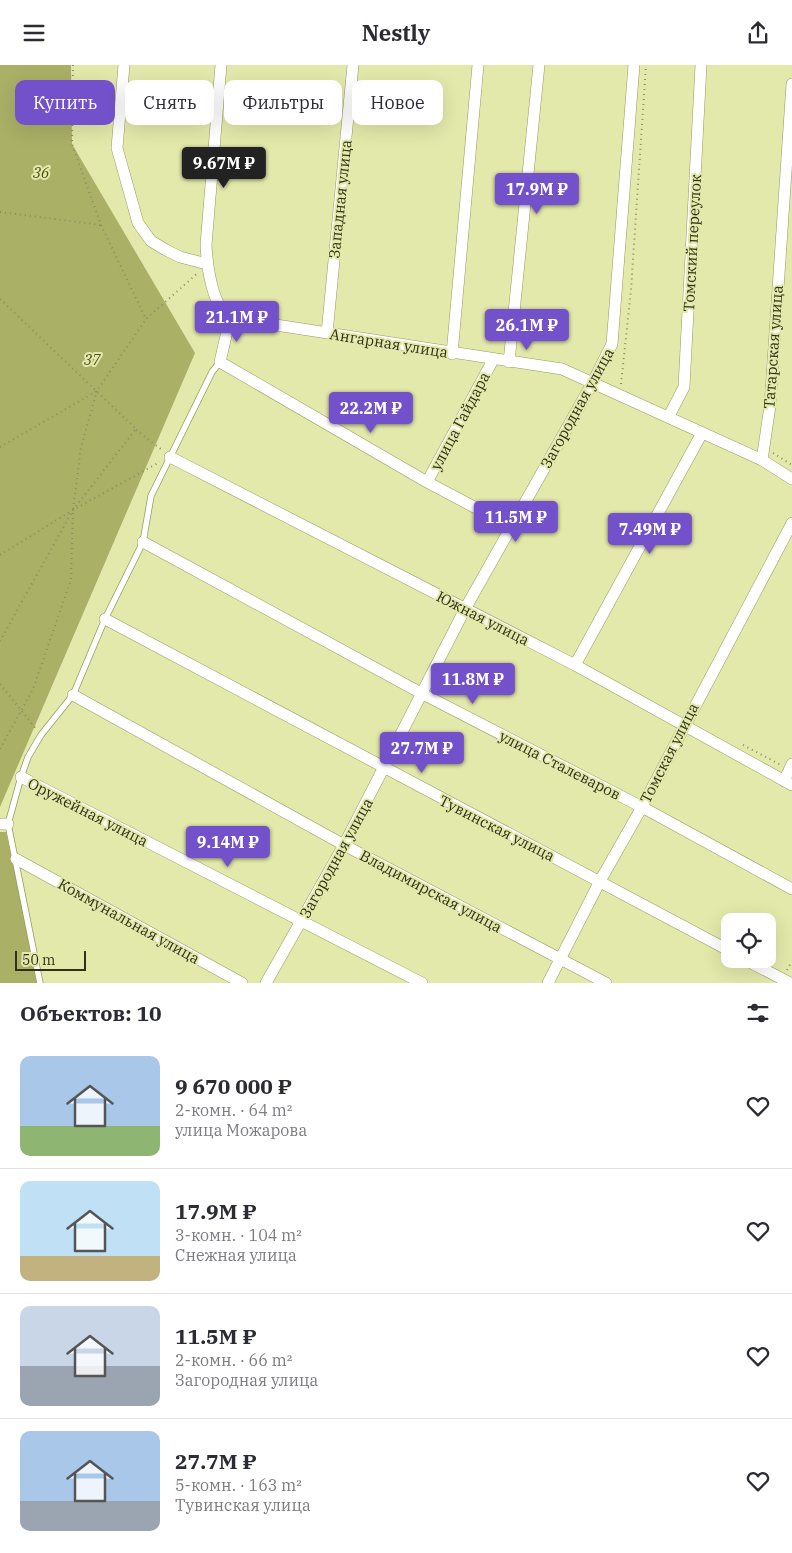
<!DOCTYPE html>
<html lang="ru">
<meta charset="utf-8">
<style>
body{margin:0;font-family:"IBM Plex Serif",serif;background:#f2f2f3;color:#2b2b33;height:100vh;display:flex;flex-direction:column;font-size:19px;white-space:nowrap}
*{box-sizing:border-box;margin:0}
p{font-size:16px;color:#7c7c81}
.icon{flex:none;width:28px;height:28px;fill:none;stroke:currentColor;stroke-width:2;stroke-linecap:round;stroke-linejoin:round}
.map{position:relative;height:918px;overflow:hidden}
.sheet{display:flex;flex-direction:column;background:#fff;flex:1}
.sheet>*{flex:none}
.guide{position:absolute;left:15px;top:15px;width:500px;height:45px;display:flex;gap:10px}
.buttons{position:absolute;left:721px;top:848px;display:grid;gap:10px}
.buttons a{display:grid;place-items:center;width:55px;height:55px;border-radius:10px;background:#fff;box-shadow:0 5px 20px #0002;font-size:25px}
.scale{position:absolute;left:15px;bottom:12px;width:71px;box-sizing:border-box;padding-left:5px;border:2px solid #2f3118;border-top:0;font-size:14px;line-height:18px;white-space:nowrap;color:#2f3118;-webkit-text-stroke:4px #e3e9aa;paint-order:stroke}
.price{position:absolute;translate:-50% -42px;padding:0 11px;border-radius:5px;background:#7351ca;color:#fff;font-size:16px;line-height:32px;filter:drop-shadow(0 1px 2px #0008)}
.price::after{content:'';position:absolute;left:50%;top:30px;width:15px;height:11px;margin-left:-8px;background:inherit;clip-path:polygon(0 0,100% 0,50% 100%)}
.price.on{background:#222;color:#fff}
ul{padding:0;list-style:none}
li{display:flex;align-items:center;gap:15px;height:125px;padding:0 20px}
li+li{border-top:1px solid #e1e1e2}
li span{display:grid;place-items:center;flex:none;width:140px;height:100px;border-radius:10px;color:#555}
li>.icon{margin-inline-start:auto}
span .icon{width:60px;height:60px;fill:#fffc;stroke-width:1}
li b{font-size:21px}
h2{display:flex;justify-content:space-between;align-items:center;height:60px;padding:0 20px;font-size:21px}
.chip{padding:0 18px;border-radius:10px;background:#fff;box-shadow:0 5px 20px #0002;font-size:18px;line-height:45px}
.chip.on{background:#7351ca;color:#fff}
header{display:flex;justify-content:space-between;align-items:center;height:65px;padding:0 20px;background:#fff;font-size:22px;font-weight:700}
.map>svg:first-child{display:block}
.forest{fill:#abb067}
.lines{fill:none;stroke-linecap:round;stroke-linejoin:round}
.lane-casing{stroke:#969b5f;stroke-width:7}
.street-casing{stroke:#969b5f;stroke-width:12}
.path{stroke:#898d61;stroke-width:2;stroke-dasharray:1 4;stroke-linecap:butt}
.lane{stroke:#fff;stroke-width:5.5}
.street{stroke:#fff;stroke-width:11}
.labels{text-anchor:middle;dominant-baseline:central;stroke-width:4;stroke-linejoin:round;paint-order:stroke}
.park-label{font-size:15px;font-style:italic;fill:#4a4d15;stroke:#e3e9aa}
.street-label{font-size:15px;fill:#2f3118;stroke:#e3e9aa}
</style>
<header><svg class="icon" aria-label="menu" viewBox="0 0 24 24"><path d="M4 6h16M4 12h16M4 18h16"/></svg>Nestly<svg class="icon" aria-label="share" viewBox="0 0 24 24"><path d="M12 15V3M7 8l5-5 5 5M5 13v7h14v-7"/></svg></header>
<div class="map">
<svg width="792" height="918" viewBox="0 0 792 918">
<rect width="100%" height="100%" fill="#e3e9aa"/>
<path class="forest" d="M0,0H71L72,79L195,288L0,742Z
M0,767H6L39,918H0Z"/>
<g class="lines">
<defs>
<path id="lane" d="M40,918L8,759L21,712L28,692L41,670L73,630L105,554L143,477L151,431L212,307L220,297"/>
<path id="street" d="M124,0L117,83L138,158L151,176L166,185L180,192L207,199
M221,0L206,180C207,201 212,241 230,253L562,304L762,395L792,414
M230,253L220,297L427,417L510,461
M327,268L353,0
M452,289L478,0
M509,297L539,0
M669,351L684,322L701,0
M170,392L575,600L792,720
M762,395L770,341L792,19
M427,417L493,295
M143,477L421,628L642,742L792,824
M105,554L730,886
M575,600L702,368
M73,630L344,780L606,918
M21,712L422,918
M784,716L792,699
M0,759H8
M16,794L242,918
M744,894L790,918
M266,918L344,780L465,544L593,317L612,279L634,0
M548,918L600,816L642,742L792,458"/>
</defs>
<use href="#lane" class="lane-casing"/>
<use href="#street" class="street-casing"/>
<path class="path" d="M73,0L72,79L101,160L146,254
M0,147L101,160
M0,234L136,364L73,445L0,576
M621,319L631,225L646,0
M136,365L162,385
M0,382L97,326L146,254L199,207
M773,388L792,400
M0,490L73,445L160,397
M0,619L36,664
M743,680L781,700
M0,684L33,624L71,515L73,445L81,382L97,326
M787,905L792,896"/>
<use href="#lane" class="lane"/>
<use href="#street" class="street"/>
</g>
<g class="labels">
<g class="park-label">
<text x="41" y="107">36</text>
<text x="92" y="294">37</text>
</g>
<g class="street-label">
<text transform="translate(340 134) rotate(-84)">Западная улица</text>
<text transform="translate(692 178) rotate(-87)">Томский переулок</text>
<text transform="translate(389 278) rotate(9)">Ангарная улица</text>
<text transform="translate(773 282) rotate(-86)">Татарская улица</text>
<text transform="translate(577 343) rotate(-61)">Загородная улица</text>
<text transform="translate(460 356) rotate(-62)">улица Гайдара</text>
<text transform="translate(483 553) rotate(27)">Южная улица</text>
<text transform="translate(669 688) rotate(-63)">Томская улица</text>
<text transform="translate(560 700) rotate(27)">улица Сталеваров</text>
<text transform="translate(88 747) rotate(27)">Оружейная улица</text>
<text transform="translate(497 763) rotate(27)">Тувинская улица</text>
<text transform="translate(336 793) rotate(-61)">Загородная улица</text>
<text transform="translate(431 826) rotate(28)">Владимирская улица</text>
<text transform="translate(129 856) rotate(29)">Коммунальная улица</text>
</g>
</g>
</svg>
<div class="buttons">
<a><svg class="icon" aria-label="locate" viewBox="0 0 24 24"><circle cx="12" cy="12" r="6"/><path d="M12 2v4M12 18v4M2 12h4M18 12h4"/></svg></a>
</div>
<div class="scale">50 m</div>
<b class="price on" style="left:224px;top:124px">9.67M ₽</b>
<b class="price" style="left:537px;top:150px">17.9M ₽</b>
<b class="price" style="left:237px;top:278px">21.1M ₽</b>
<b class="price" style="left:527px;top:286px">26.1M ₽</b>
<b class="price" style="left:371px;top:369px">22.2M ₽</b>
<b class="price" style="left:516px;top:478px">11.5M ₽</b>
<b class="price" style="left:650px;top:490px">7.49M ₽</b>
<b class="price" style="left:473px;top:640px">11.8M ₽</b>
<b class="price" style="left:422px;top:709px">27.7M ₽</b>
<b class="price" style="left:228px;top:803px">9.14M ₽</b>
<div class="guide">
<a class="chip on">Купить</a>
<a class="chip">Снять</a>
<a class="chip">Фильтры</a>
<a class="chip">Новое</a>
</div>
</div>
<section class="sheet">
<h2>Объектов: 10<svg class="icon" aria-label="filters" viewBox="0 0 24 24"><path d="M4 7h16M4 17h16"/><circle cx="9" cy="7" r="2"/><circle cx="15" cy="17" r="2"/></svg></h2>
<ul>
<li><span style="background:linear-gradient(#a9c7e8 70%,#8fb573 0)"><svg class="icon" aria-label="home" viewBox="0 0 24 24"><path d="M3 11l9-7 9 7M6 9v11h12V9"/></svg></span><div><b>9 670 000 ₽</b><p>2-комн. · 64 m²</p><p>улица Можарова</p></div><svg class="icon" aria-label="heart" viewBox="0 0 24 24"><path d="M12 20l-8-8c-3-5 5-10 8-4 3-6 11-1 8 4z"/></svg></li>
<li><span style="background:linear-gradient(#bfe0f5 75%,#c2b280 0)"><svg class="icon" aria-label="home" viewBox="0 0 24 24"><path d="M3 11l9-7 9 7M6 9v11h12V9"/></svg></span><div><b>17.9M ₽</b><p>3-комн. · 104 m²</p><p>Снежная улица</p></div><svg class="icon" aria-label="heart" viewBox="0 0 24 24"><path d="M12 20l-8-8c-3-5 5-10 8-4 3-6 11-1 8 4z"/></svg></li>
<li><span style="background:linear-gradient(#c9d6e8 60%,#9aa5b1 0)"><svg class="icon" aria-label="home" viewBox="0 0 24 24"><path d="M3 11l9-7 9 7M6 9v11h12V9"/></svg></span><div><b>11.5M ₽</b><p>2-комн. · 66 m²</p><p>Загородная улица</p></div><svg class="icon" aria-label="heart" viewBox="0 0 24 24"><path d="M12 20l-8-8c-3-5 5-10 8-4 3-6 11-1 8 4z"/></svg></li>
<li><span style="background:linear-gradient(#a9c7e8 70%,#9aa5b1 0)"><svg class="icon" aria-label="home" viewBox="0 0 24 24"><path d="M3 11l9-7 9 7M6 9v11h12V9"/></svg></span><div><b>27.7M ₽</b><p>5-комн. · 163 m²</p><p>Тувинская улица</p></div><svg class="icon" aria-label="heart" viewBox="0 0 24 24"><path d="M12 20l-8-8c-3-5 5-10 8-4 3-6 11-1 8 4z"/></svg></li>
</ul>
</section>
